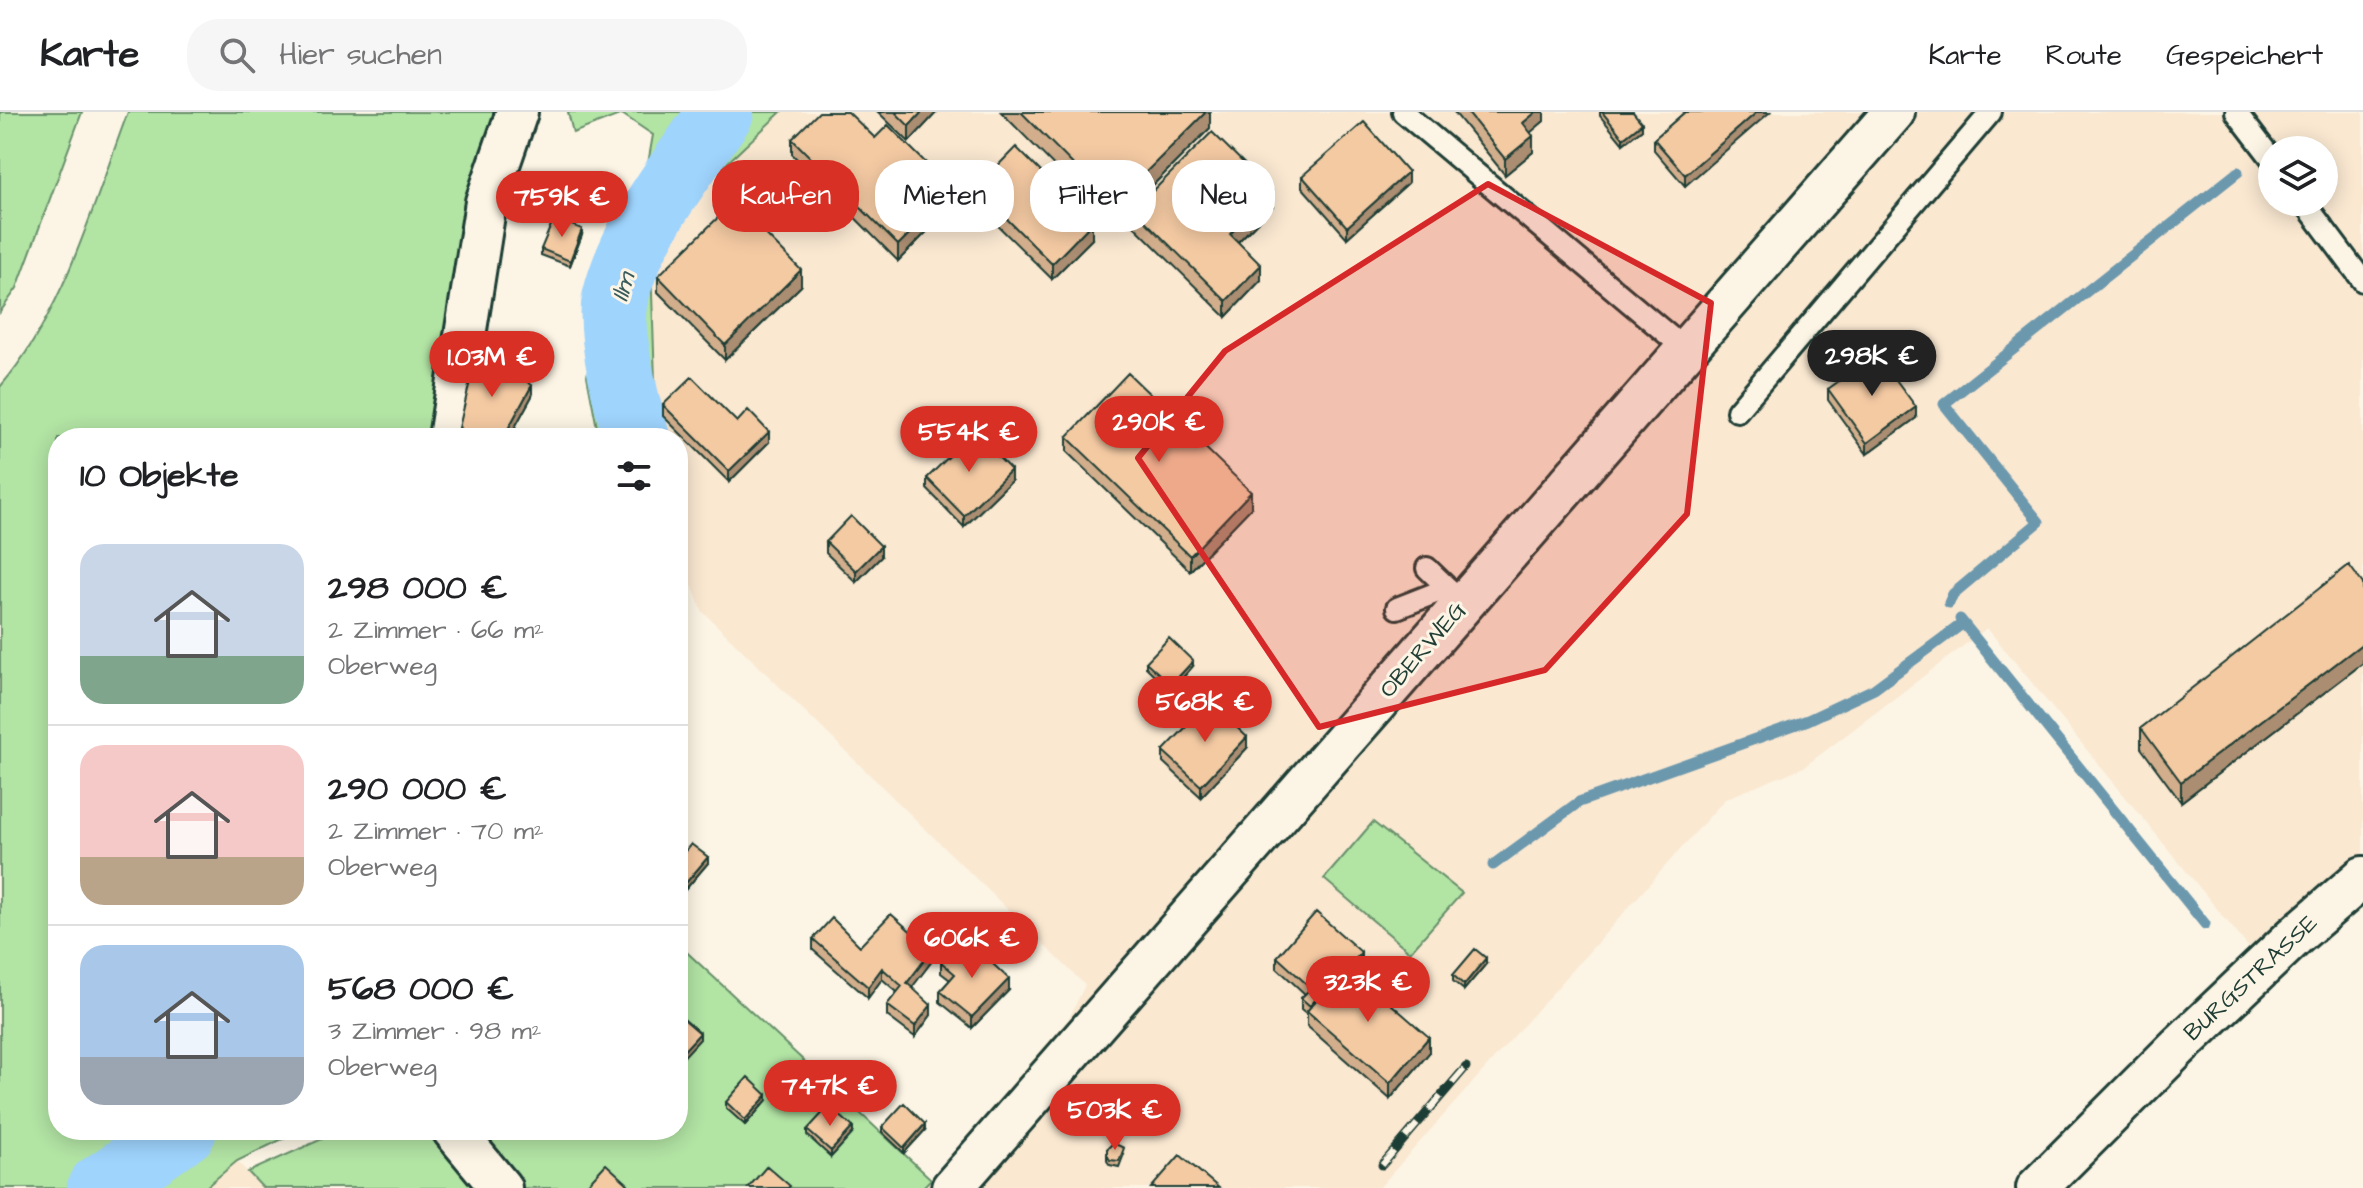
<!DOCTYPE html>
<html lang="de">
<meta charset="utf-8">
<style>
body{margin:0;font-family:"Architects Daughter",sans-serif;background:#f6f6f6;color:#202124;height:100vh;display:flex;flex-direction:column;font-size:30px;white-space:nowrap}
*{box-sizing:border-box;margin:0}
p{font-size:26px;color:#757577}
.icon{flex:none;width:44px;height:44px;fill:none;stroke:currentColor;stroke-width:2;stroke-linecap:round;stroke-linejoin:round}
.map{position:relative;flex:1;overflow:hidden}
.sheet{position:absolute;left:48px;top:316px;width:640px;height:712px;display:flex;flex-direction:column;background:#fff;border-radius:32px;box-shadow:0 4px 20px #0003}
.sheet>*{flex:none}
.banner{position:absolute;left:712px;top:48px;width:760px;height:72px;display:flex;gap:16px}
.tools{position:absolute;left:2258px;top:24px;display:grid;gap:16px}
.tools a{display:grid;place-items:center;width:80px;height:80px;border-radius:50%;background:#fff;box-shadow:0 4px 20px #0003;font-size:40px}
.price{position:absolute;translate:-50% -68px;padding:0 18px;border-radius:28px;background:#d93025;color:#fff;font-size:26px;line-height:52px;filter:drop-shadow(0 2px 4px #0008)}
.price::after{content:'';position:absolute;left:50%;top:48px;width:24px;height:18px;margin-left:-12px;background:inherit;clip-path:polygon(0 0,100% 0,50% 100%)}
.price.selected{background:#222;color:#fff}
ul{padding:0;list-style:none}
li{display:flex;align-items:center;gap:24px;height:200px;padding:0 32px}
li+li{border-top:2px solid #e0e0e0}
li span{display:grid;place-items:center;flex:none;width:224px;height:160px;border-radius:24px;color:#555}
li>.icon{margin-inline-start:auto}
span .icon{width:96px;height:96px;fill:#fffc;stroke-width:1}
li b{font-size:34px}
h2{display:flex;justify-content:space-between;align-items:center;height:96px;padding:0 32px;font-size:34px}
.pill{padding:0 28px;border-radius:32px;background:#fff;box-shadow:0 4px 20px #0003;font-size:28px;line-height:72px}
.pill.selected{background:#d93025;color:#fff}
header{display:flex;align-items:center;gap:48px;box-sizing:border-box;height:112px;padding:0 40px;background:#fff;border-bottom:2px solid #e0e0e0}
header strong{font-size:38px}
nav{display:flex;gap:44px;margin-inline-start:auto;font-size:28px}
.search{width:560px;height:72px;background:#f6f6f6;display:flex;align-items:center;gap:20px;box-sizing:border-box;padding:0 28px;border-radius:32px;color:#757577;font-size:30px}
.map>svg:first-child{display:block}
.built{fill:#fae8d1;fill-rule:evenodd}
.green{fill:#b2e4a4;stroke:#68906c;stroke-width:2}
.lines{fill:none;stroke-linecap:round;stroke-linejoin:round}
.stream{stroke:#6c98ad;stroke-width:11}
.river{stroke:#9fd4fd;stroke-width:66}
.lane-casing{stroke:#1f3d34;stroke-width:26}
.street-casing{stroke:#1f3d34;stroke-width:46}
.lane{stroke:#fcf5e5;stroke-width:20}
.street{stroke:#fcf5e5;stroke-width:40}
.rail-casing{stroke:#1f3d34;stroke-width:9}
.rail{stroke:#fcf5e5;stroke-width:6;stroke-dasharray:18;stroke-linecap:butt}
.wall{fill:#d2ae8c;stroke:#1f3d34;stroke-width:2}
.shaded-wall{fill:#ab8d72;stroke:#1f3d34;stroke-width:2}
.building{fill:#f4caa3;stroke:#1f3d34;stroke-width:2}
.marked{fill:#d62828;fill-opacity:0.2;stroke:#d62828;stroke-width:6;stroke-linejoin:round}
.labels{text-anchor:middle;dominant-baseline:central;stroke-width:6;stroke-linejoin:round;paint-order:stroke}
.street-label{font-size:24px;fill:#1f3d34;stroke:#fcf5e5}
.water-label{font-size:26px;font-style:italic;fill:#395b5c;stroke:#fcf5e5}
</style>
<header>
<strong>Karte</strong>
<div class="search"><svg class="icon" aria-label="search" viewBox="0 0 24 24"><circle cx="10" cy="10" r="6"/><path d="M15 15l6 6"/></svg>Hier suchen</div>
<nav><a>Karte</a><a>Route</a><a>Gespeichert</a></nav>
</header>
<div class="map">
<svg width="2363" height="1076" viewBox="0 0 2363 1076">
<rect width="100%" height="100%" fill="#fcf5e5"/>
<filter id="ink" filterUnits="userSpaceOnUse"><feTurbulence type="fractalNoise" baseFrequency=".0125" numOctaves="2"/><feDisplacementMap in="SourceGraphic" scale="16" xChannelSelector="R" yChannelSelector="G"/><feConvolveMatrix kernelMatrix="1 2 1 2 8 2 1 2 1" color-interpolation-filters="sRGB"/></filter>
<g filter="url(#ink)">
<path class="built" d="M781,0H2363V757L2254,842L1987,516L1804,655L1725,687L1379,1076H922L1069,906L1085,873L702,499L678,437V326H657L650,124ZM2272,38H2324V90H2272Z
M237,1049L263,1076H205Z"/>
<path class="green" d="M0,0H82L17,176L0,200Z
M128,0H504L438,326H58V1018H301L237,1049L205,1076H0V275C65,200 93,92 128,0Z
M568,0H781L650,124L657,326H599L587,264L617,108L646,63L653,23L622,2L573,21Z
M1373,710L1462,781L1410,840L1324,767Z
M678,832L931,1067L922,1076H520L474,1018H678Z
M342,1018H432L481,1076H263L248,1060Z"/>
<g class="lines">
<path class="stream" d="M1949,491L1953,482L2039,410L1944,292L2238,60
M1960,507L2205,812
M1493,753L1579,690L1808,608L1874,577L1962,512"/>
<path class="river" d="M637,326C627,294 608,218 615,187C631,118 683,57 721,0
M100,1076L184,1018"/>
<defs>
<path id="lane" d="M1403,0L1686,238
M2236,0L2272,47
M2304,90L2363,169
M1737,299L1991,0
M1427,456L1456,484
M1397,496L1448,476"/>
<path id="street" d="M449,326L486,90L517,0
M453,1018L501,1076
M952,1076L1894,0
M2037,1076L2177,936L2295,824L2363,765"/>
</defs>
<use href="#lane" class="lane-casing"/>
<use href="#street" class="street-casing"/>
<use href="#lane" class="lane"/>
<use href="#street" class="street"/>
<defs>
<path id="rail" d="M1382,1053L1466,955"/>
</defs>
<use href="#rail" class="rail-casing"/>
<use href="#rail" class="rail"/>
</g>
<path class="wall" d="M878,0H937L909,30Z
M1001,0H1210V16L1113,113Z
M1454,0H1544V9L1530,20L1533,40L1505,63Z
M1600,0H1633L1642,17L1623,32L1600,4Z
M1685,0V74L1654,38V27Z
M792,27L953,93L898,149L792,42Z
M1302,64L1408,71L1347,126L1302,75Z
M976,76L1092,127L1052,167L976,92Z
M1272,95L1238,130L1261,168L1226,205L1134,114V98Z
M582,123L570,154L541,143V137Z
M658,164L801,174L725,248L658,180Z
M1828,277L1916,306L1867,342L1828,288Z
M532,284L509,326H459V316Z
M663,293L737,310L769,330L729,370L663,304Z
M1067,325L1251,396L1190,459L1067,340Z
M927,366L1011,369L964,415L927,377Z
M826,430L881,445L856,470L826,441Z
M2363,472V551L2181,690L2141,636V616Z
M1146,550L1193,554L1171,579L1146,555Z
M1247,636L1201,685L1163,650V639Z
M678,748L708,751L685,778L678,772Z
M813,827L860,834L932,849L912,875L931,903L915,925L887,904V893L897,880L882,867L868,886L813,838Z
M1277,845L1361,851L1354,860L1429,941L1390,987L1307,914V902L1301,897V886L1305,882L1277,856Z
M941,850L1009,878L972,916L940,890V879L950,868L941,861Z
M1486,852L1464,878L1453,869V863Z
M767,988L745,1013L726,996V990Z
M882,1015L925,1018L904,1041L882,1020Z
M807,1018L853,1021L831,1045L807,1023Z
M1107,1037L1124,1042L1119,1055L1110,1053L1107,1049Z"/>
<path class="shaded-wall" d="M922,0H937L909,30V14Z
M1206,0H1210V16L1113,113V93Z
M1536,0H1544V9L1523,27V11Z
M1757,0H1770L1685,74V63Z
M1642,11V17L1623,32V26Z
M1533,24V40L1505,63V47Z
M1408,60V71L1347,126V115Z
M953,78V93L898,149V133Z
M1272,79V95L1230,138V122Z
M1092,111V127L1052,167V152Z
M582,117V123L570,154V149Z
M1261,153V168L1226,205V189Z
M801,158V174L725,248V233Z
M532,273V284L509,326H503Z
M1916,295V306L1867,342V331Z
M769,320V330L729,370V359Z
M1011,358V369L964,415V404Z
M1251,380V396L1190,459V444Z
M881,434V445L856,470V459Z
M2363,531V551L2181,690V670Z
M1193,549V554L1171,579V573Z
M1247,625V636L1201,685V674Z
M708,745V751L685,778V772Z
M932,838V849L907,882V871Z
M1361,840V851L1314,905L1313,896Z
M1486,846V852L1464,878V873Z
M882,856V867L868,886V875Z
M1009,867V878L972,916V905Z
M931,893V903L915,925V914Z
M700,921V927L678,951V945Z
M1429,925V941L1390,987V971Z
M767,983V988L745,1013V1008Z
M925,1012V1018L904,1041V1036Z
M853,1015V1021L831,1045V1039Z"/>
<path class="building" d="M819,0H848L875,26L888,13L953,78L898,133L792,27Z
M895,0H922L909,14Z
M1021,0H1206L1113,93Z
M1467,0H1536L1523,11L1533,24L1505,47Z
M1602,0H1633L1642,11L1623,26Z
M1685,0H1757L1685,63L1654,27Z
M1364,10L1408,60L1347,115L1302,64Z
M1212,20L1272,79L1230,122L1261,153L1226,189L1134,98Z
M1016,35L1092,111L1052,152L976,76Z
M734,90L801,158L725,233L658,164Z
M554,106L582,117L570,149L541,137Z
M477,239L532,273L503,326H478L459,316Z
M1877,242L1916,295L1867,331L1828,277Z
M1128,261L1251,380L1190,444L1067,325Z
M692,265L737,310L748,298L769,320L729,359L663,293Z
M974,320L1011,358L964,404L927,366Z
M851,404L881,434L856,459L826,430Z
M2349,453L2363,472V531L2181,670L2141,616Z
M1169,526L1193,549L1171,573L1146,550Z
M1210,590L1247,625L1201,674L1163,639Z
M691,732L708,745L685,772L678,767V748Z
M1316,800L1361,840L1349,855L1346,853L1310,894L1301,886L1311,876L1277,845Z
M891,802L932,838L907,871L931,893L915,914L887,893L902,874L882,856L868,875L813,827L832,806L860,834Z
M958,833L970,843L977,837L1009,867L972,905L940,879L955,862L941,850Z
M1475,837L1486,846L1464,873L1453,863Z
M1346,853L1429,925L1390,971L1307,899Z
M678,902L700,921L678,945Z
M748,965L767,983L745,1008L726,990Z
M904,991L925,1012L904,1036L882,1015Z
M829,994L853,1015L831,1039L807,1018Z
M1113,1031L1124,1036L1119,1049L1110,1048L1107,1043V1037Z
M1180,1043L1219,1076H1151Z
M606,1052L628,1072L624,1076H584Z
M767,1054L790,1074L788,1076H748Z"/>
</g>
<path class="marked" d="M1488,72L1711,191L1687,402L1545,558L1319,615L1138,346L1225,239Z"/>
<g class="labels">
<g class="street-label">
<text transform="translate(1423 538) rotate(-49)">OBERWEG</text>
<text transform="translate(2251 866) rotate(-43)">BURGSTRASSE</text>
</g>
<g class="water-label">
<text transform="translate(623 175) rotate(-74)">Ilm</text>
</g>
</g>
</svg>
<div class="tools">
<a><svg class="icon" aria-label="layers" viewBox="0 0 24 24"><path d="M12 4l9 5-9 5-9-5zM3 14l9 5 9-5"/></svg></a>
</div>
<b class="price" style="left:562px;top:127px">759K €</b>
<b class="price selected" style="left:1872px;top:286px">298K €</b>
<b class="price" style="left:492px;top:287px">1.03M €</b>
<b class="price" style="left:1159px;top:352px">290K €</b>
<b class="price" style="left:969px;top:362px">554K €</b>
<b class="price" style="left:1205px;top:632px">568K €</b>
<b class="price" style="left:972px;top:868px">606K €</b>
<b class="price" style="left:1368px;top:912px">323K €</b>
<b class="price" style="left:830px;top:1016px">747K €</b>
<b class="price" style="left:1115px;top:1040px">503K €</b>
<div class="banner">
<a class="pill selected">Kaufen</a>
<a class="pill">Mieten</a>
<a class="pill">Filter</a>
<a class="pill">Neu</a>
</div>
<section class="sheet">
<h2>10 Objekte<svg class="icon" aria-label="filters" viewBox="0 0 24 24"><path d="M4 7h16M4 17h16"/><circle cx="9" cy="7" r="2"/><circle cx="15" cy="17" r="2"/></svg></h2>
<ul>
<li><span style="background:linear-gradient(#c9d6e8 70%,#7fa58c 0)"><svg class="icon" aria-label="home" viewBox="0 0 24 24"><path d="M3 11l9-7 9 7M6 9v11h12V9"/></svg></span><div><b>298 000 €</b><p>2 Zimmer · 66 m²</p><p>Oberweg</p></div></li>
<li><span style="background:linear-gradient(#f6c9c9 70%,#b9a48a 0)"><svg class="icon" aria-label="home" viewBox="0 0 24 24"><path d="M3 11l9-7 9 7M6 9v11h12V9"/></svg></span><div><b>290 000 €</b><p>2 Zimmer · 70 m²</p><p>Oberweg</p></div></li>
<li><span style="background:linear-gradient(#a9c7e8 70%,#9aa5b1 0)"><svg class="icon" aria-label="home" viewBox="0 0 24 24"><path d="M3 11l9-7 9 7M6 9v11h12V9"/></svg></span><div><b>568 000 €</b><p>3 Zimmer · 98 m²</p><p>Oberweg</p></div></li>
</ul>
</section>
</div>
